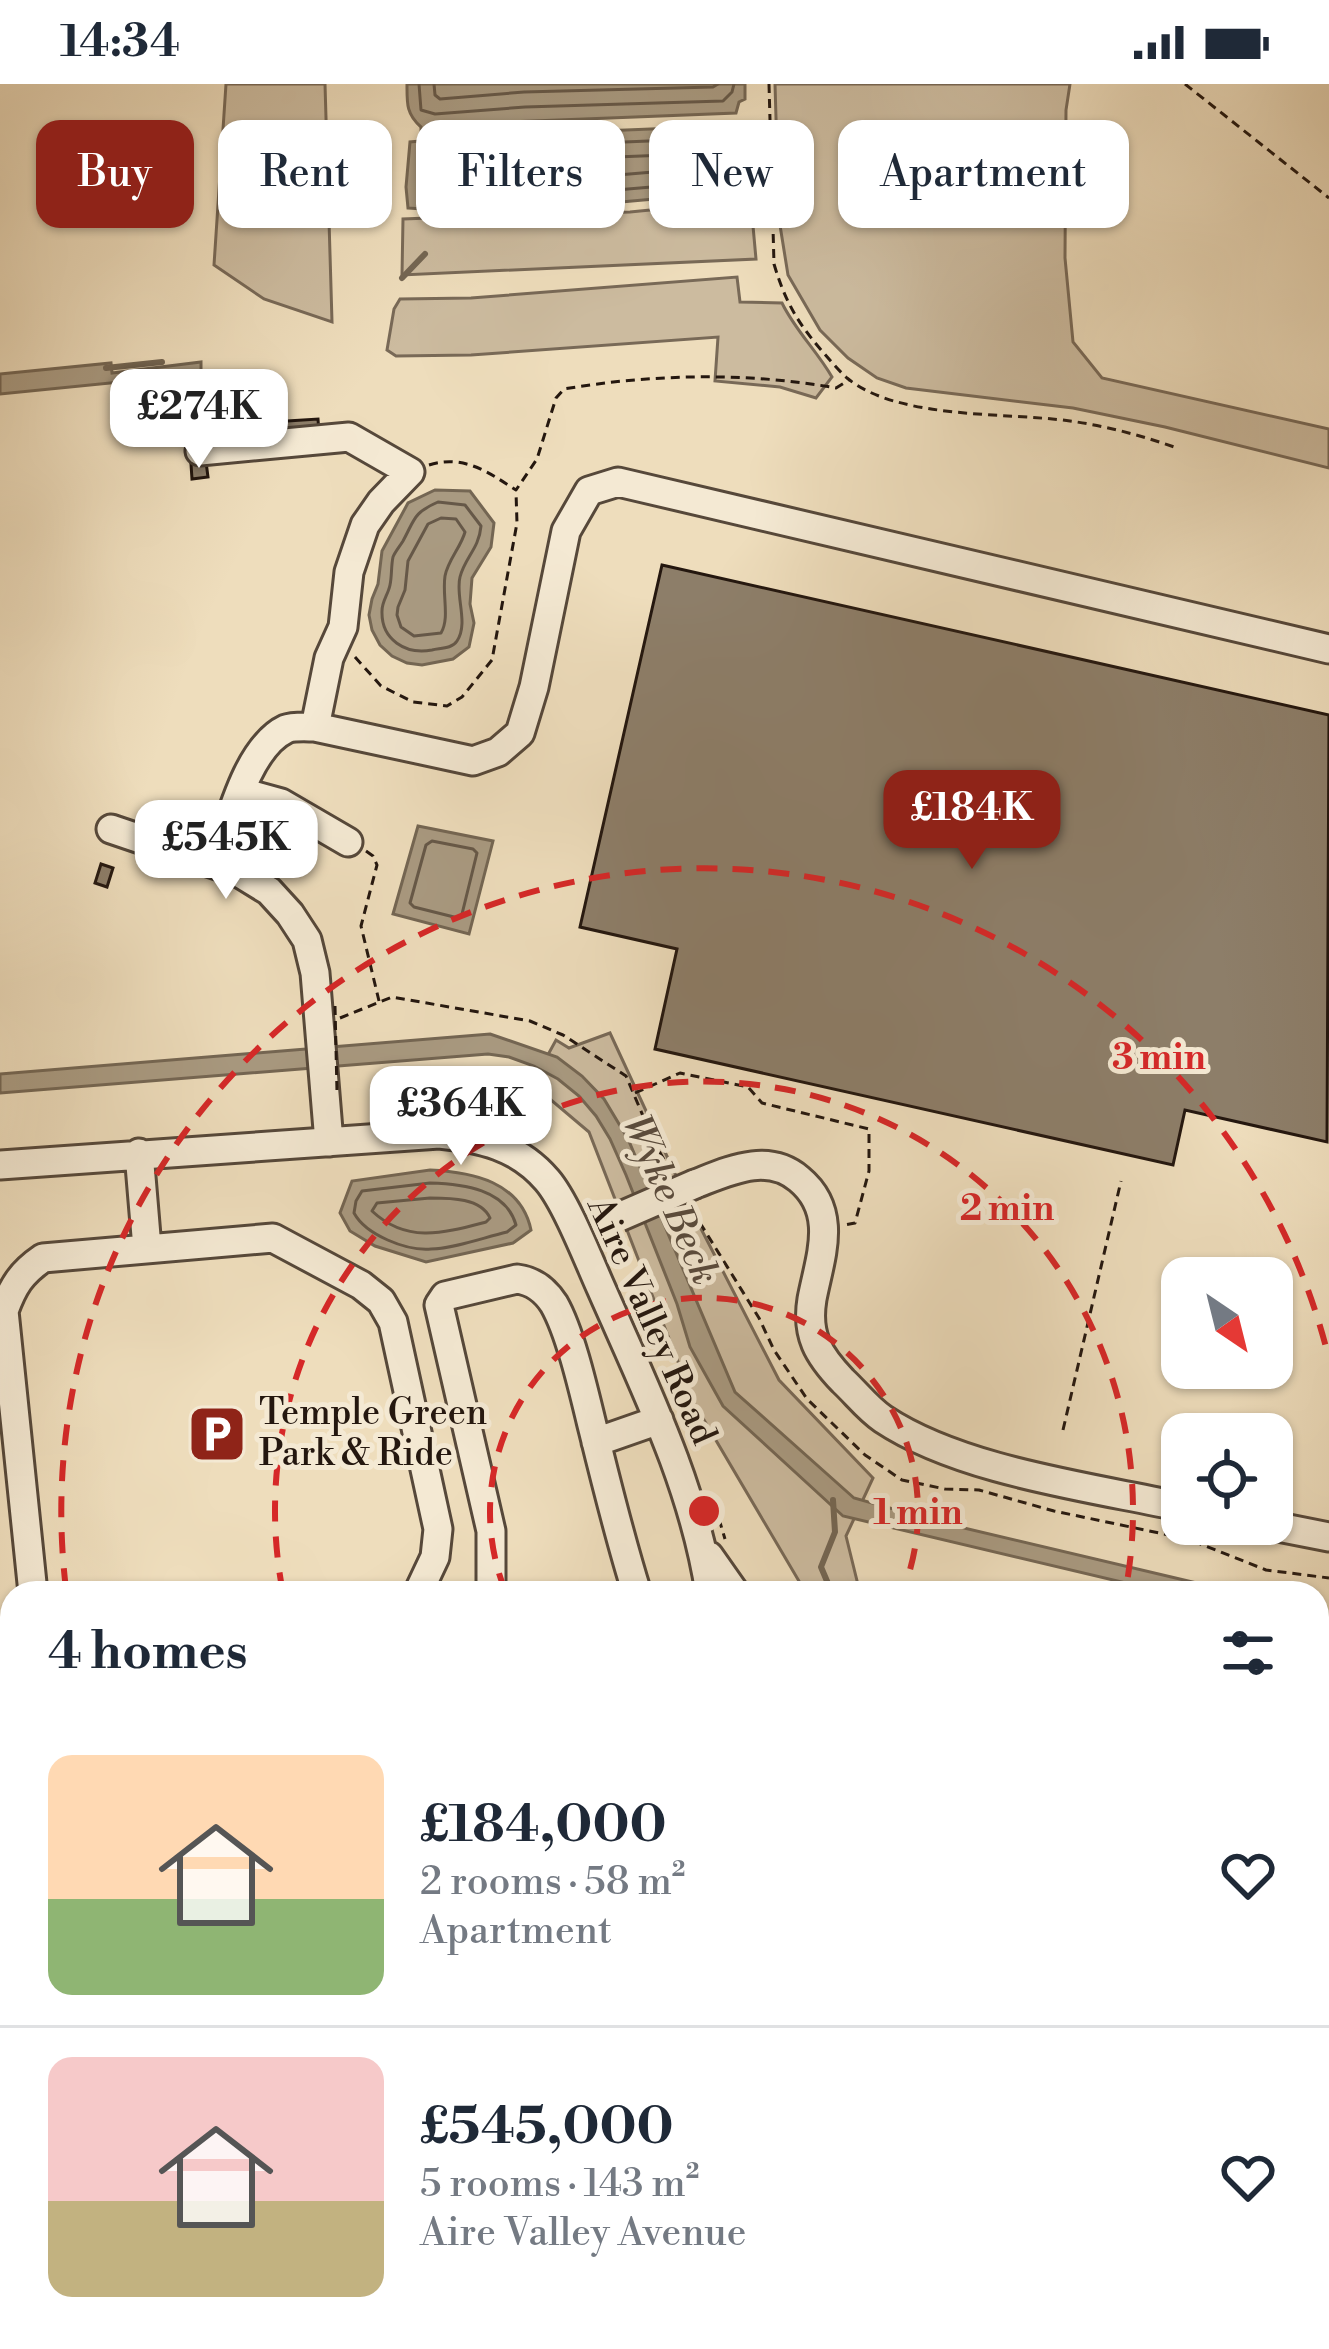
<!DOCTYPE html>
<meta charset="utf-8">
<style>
body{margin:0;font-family:"Libre Bodoni",serif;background:#f6f6f7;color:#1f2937;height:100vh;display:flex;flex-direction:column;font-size:45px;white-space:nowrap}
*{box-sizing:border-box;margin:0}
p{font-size:39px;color:#747a83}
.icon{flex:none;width:66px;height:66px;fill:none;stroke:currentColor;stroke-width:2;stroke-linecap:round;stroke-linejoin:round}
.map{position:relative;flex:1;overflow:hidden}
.side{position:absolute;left:0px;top:1497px;width:1329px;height:768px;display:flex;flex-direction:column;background:#fff;border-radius:36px 36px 0 0;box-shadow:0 3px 9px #0004}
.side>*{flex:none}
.banner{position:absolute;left:36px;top:36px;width:1257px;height:108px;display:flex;gap:24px}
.needle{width:78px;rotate:145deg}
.tools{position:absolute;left:1161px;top:1173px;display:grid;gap:24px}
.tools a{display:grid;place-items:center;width:132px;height:132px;border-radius:24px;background:#fff;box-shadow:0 3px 9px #0004;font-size:60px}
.price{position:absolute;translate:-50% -102px;padding:0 27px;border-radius:24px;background:#fff;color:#222;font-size:39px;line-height:78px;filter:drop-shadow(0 3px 6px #0008)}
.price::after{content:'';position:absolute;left:50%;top:72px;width:36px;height:27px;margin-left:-18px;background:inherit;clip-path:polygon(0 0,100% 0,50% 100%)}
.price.active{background:#8f2418;color:#fff}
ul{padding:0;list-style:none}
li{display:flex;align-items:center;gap:36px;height:300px;padding:0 48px}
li+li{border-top:3px solid #e0e1e3}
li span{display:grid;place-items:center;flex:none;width:336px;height:240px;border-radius:24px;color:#555}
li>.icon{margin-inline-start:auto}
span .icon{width:144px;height:144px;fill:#fffc;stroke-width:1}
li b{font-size:51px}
h2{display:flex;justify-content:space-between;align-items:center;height:144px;padding:0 48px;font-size:51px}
.pill{padding:0 42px;border-radius:24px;background:#fff;box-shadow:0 3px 9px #0004;font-size:42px;line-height:108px}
.pill.active{background:#8f2418;color:#fff}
.status{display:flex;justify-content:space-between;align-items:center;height:84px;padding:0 60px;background:#fff;direction:ltr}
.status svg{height:33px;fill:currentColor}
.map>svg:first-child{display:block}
.green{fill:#ccbb9f;stroke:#786957;stroke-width:3}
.water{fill:#a99a81;stroke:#746653;stroke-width:3}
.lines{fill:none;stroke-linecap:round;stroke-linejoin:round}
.shore{stroke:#665848;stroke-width:3}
.stream{stroke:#746653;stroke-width:6}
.building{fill:#8d7e69;stroke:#24170f;stroke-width:3}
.minor-casing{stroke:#56483a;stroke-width:33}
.highway-casing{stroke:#24170f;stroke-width:45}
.path{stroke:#24170f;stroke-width:3;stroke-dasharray:9 6;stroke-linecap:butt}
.minor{stroke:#f4e9d3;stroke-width:27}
.highway{stroke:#eeddbc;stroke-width:39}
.minor-bridge-casing{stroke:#56483a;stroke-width:33;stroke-linecap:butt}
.path-bridge{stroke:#24170f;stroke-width:3;stroke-dasharray:9 6;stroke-linecap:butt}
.minor-bridge{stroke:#f4e9d3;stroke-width:27}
.ring{fill:none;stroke:#d62828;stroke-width:6;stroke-dasharray:21 15}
.labels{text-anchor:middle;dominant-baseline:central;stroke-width:10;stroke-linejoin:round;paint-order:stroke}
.street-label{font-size:36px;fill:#24170f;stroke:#f4e9d3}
.poi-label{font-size:36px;fill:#24170f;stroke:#f4e9d3;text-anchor:start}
.water-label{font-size:39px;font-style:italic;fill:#594b3d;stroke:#f4e9d3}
.centre{fill:#d62828;stroke:#f4e9d3;stroke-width:6}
.ring-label{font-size:36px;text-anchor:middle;font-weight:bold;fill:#d62828;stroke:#f4e9d3;stroke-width:10;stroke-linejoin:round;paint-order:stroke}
</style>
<div class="status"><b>14:34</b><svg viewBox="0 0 49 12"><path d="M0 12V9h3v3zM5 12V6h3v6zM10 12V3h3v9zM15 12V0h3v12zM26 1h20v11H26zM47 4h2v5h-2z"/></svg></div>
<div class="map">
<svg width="1329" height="2265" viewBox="0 0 1329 2265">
<rect width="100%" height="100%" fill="#eeddbc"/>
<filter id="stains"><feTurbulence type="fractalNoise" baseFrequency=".00167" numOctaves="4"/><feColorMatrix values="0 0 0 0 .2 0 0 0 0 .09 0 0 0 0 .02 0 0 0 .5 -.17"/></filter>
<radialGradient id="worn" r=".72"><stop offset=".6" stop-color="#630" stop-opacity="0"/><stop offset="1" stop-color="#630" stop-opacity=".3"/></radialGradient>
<path class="green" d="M226,0H325L332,238L264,215L214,181Z
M775,0H1070L1066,26L1065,174L1073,258L1102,294L1329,345V384L1165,343L1073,324L906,304L877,294L848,274L820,246L788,191L779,135Z
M750,109L756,175L402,191L403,135L428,134V126H433L434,134L630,128L721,119Z
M737,193L740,218L782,219C795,246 817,267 832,293L816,314L780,303L715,297L718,253L471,271L396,272L387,266L394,225L400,215L471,214Z
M610,949L696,1135L779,1296L873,1394L846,1452L860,1509H806L694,1319L589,1048L532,1000L556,956L569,964Z
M1329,1982V2055L1317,2066V1983Z
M12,2072V2253H986L988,2265H0V2073Z"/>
<path class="water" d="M407,0H745V15L739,18L736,29L428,41L426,44L428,54L725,42L743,48C742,77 741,90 712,102V110C613,118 507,132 408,124L406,103L410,58L421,57V43C406,30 407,19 407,0Z
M201,278V291L161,293V297L147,299L140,296L0,310V290L111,279L112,289Z
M435,406L470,407L494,439L491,463L472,494L470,520L474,539L469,563L453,575L422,581L407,579L392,572L380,561L372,546L369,531L372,515L378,500L382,467L408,419Z
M418,742L493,757L469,850L393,830Z
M490,950L557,973L582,992L604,1015L628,1055L735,1308L854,1414L943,1439L1239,1509H1168L843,1432L723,1322L690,1263L677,1220L626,1091L610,1055L596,1032L579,1012L558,995L534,982L509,973L488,970L0,1009V990Z
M430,1086C473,1088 521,1098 531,1146L513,1159L426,1178L375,1162L350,1147L340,1129L352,1097Z"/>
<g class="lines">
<path class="shore" d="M419,0L421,26L435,30L525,23L723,17L732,8L734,0
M434,0L435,11L440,15L524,8L713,3L718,0
M722,54L730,59L729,74L721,84L698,99L558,111L431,114L422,113L419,109L421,72L429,66Z
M692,70L697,72L698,77L689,85L558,96L440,99L434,94L435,84L440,80Z
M438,418L465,421L481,442C479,465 465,473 460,493C455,512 469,539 457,557C452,565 440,564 432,566C406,571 381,556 382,527C382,517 388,511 390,501C392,492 391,482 393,473C395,468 400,462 403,457C415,435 413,429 438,418Z
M441,434L456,435L465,448C461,463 448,476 445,492C442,511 450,534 441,549L414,552L401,543L397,531L398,523L405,506L408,477L428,440Z
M432,757L473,765L477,769L462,830L458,834L414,823L410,819L426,761Z
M430,1099C463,1100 506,1105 516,1141L507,1148C482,1154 456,1164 431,1165C406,1167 366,1151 354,1129L356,1117L362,1107Z
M430,1114C451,1114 481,1114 490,1134L486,1138C444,1149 407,1160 372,1127L377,1119Z"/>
<path class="stream" d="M402,194L425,170
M106,284L162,278
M832,1509L821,1483L835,1448L833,1416
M969,2253L973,2265"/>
</g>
<path class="building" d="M261,312L264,348H252L249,313Z
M184,319L186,336L165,339L163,322Z
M318,335L319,350L273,353L272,338Z
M206,378L208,393L192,395L191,380Z
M662,481L1329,631L1327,1058L1185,1026L1173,1081L655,965L677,865L580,843Z
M101,780L113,784L107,803L95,799Z
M1329,2060V2265H1144L1133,2253H1317V2071Z"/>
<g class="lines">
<defs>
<path id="minor" d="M200,367L349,353L410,388L381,418L365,441L349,488L343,543L329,574L315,643
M241,708L281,719L348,758
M111,745L238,788L269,807L290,830L307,856L315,889L329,1058
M215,780C229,742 246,664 286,645C293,642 306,643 315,643L473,677L498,668L520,649L534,603L566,447L589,407L618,398L1329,565
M139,1069L147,1164
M0,1081L439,1050C481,1054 518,1062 547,1096C566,1118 588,1175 601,1204C644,1302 694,1402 710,1509
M695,1100C729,1087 767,1068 799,1095C839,1128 820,1173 812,1215C806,1251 818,1271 843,1297C856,1309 868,1325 883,1335C961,1387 1090,1403 1182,1423
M596,1358L659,1336
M1263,1440L1329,1453
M709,1472L735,1509
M33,1509L4,1227C13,1202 21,1189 43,1174L273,1154L361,1201L381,1217L393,1238L438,1445L435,1473L418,1509
M491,1509V1447L439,1221L445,1212L517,1195C533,1197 545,1206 554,1220C570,1248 583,1304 591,1337C605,1394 619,1452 637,1509
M0,1665L12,1664
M1018,2253L1021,2265"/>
<path id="highway" d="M1317,1945L1329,1944
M1317,1983L1329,1982
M0,2029H12
M0,2063L12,2062"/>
</defs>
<use href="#minor" class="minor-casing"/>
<use href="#highway" class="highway-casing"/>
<path class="path" d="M769,0L774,180C785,217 797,238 822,267C830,276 838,286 847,294C898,336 1006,328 1070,337C1107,342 1143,352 1177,364
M1185,0L1329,114
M429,381C463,370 488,388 516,406L537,375L556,314L564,305C652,290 748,288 836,304L849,296
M355,573L381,602L413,618L447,622L462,613L492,576L517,439L516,408
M366,767L373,772L377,781L361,842L379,917
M340,934L392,913L530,937L563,951L626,992L655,1060L670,1086
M635,1009L680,989L748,1003L762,1019L869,1045V1087L855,1139L844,1141
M692,1126L759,1234L774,1266L807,1315L865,1371L902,1396L945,1405L979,1406L1054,1427L1188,1455L1266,1486L1329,1494
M1063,1346L1121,1097
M719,1435L725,1455
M0,1535L12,1531
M0,1884V1901
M0,2093H12
M0,2210H12
M873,2253L884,2255L889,2265
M1130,2253L1140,2265
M822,2265L832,2253
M905,2265L910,2253"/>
<use href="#minor" class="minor"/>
<use href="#highway" class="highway"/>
<defs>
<path id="minor-bridge" d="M619,1133L695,1100"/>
</defs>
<use href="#minor-bridge" class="minor-bridge-casing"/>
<path class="path-bridge" d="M335,922L337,1008"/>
<use href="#minor-bridge" class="minor-bridge"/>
</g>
<g class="ring">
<path d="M506 1509A214 214 0 1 1 902 1509"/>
<path d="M283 1509A429 429 0 1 1 1125 1509"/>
<path d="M1328 1583A643 643 0 0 1 1317 1620M66 1505A643 643 0 0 1 1328 1271"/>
</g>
<defs>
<symbol id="parking-square" viewBox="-11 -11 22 22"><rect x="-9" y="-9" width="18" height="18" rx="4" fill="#8f2418" stroke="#f4e9d3"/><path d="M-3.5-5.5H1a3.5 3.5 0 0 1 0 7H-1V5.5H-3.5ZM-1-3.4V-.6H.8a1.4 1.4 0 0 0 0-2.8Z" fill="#fff"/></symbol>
</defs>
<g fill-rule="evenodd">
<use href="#parking-square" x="184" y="1317" width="66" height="66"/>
</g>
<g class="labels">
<g class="street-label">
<text transform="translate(651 1237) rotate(66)">Aire Valley Road</text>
</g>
<g class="poi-label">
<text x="259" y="1329">Temple Green<tspan x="259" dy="41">Park &amp; Ride</tspan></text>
</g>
<g class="water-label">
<text transform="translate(670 1116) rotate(66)">Wyke Beck</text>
</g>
</g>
<circle cx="704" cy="1427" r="18" class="centre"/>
<g class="ring-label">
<text x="1159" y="985">3 min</text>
<text x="1007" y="1136">2 min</text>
<text x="918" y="1440">1 min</text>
</g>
<rect width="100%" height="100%" filter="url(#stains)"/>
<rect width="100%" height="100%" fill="url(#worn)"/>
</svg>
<div class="tools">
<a><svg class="needle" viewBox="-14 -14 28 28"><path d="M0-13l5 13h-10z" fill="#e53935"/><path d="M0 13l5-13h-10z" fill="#747a83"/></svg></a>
<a><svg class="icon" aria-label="locate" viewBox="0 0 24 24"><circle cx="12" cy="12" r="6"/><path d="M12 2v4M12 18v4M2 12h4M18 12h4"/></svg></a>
</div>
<b class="price" style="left:199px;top:387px">£274K</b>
<b class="price active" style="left:972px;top:788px">£184K</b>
<b class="price" style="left:226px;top:818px">£545K</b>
<b class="price" style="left:461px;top:1084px">£364K</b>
<div class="banner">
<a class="pill active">Buy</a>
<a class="pill">Rent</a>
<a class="pill">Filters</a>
<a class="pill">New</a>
<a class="pill">Apartment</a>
</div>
<section class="side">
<h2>4 homes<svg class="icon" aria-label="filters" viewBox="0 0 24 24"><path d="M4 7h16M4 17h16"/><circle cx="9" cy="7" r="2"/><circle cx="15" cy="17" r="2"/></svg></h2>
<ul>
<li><span style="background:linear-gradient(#ffd9b3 60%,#8fb573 0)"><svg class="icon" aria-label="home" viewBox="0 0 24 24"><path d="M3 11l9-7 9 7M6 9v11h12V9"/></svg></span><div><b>£184,000</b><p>2 rooms · 58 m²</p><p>Apartment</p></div><svg class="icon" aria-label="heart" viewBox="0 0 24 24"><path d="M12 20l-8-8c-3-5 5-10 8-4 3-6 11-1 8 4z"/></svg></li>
<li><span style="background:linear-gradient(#f6c9c9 60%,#c2b280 0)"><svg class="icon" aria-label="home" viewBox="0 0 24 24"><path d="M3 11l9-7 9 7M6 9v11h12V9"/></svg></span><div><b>£545,000</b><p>5 rooms · 143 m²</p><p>Aire Valley Avenue</p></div><svg class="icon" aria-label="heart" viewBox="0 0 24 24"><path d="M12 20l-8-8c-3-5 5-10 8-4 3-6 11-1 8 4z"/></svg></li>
</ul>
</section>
</div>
